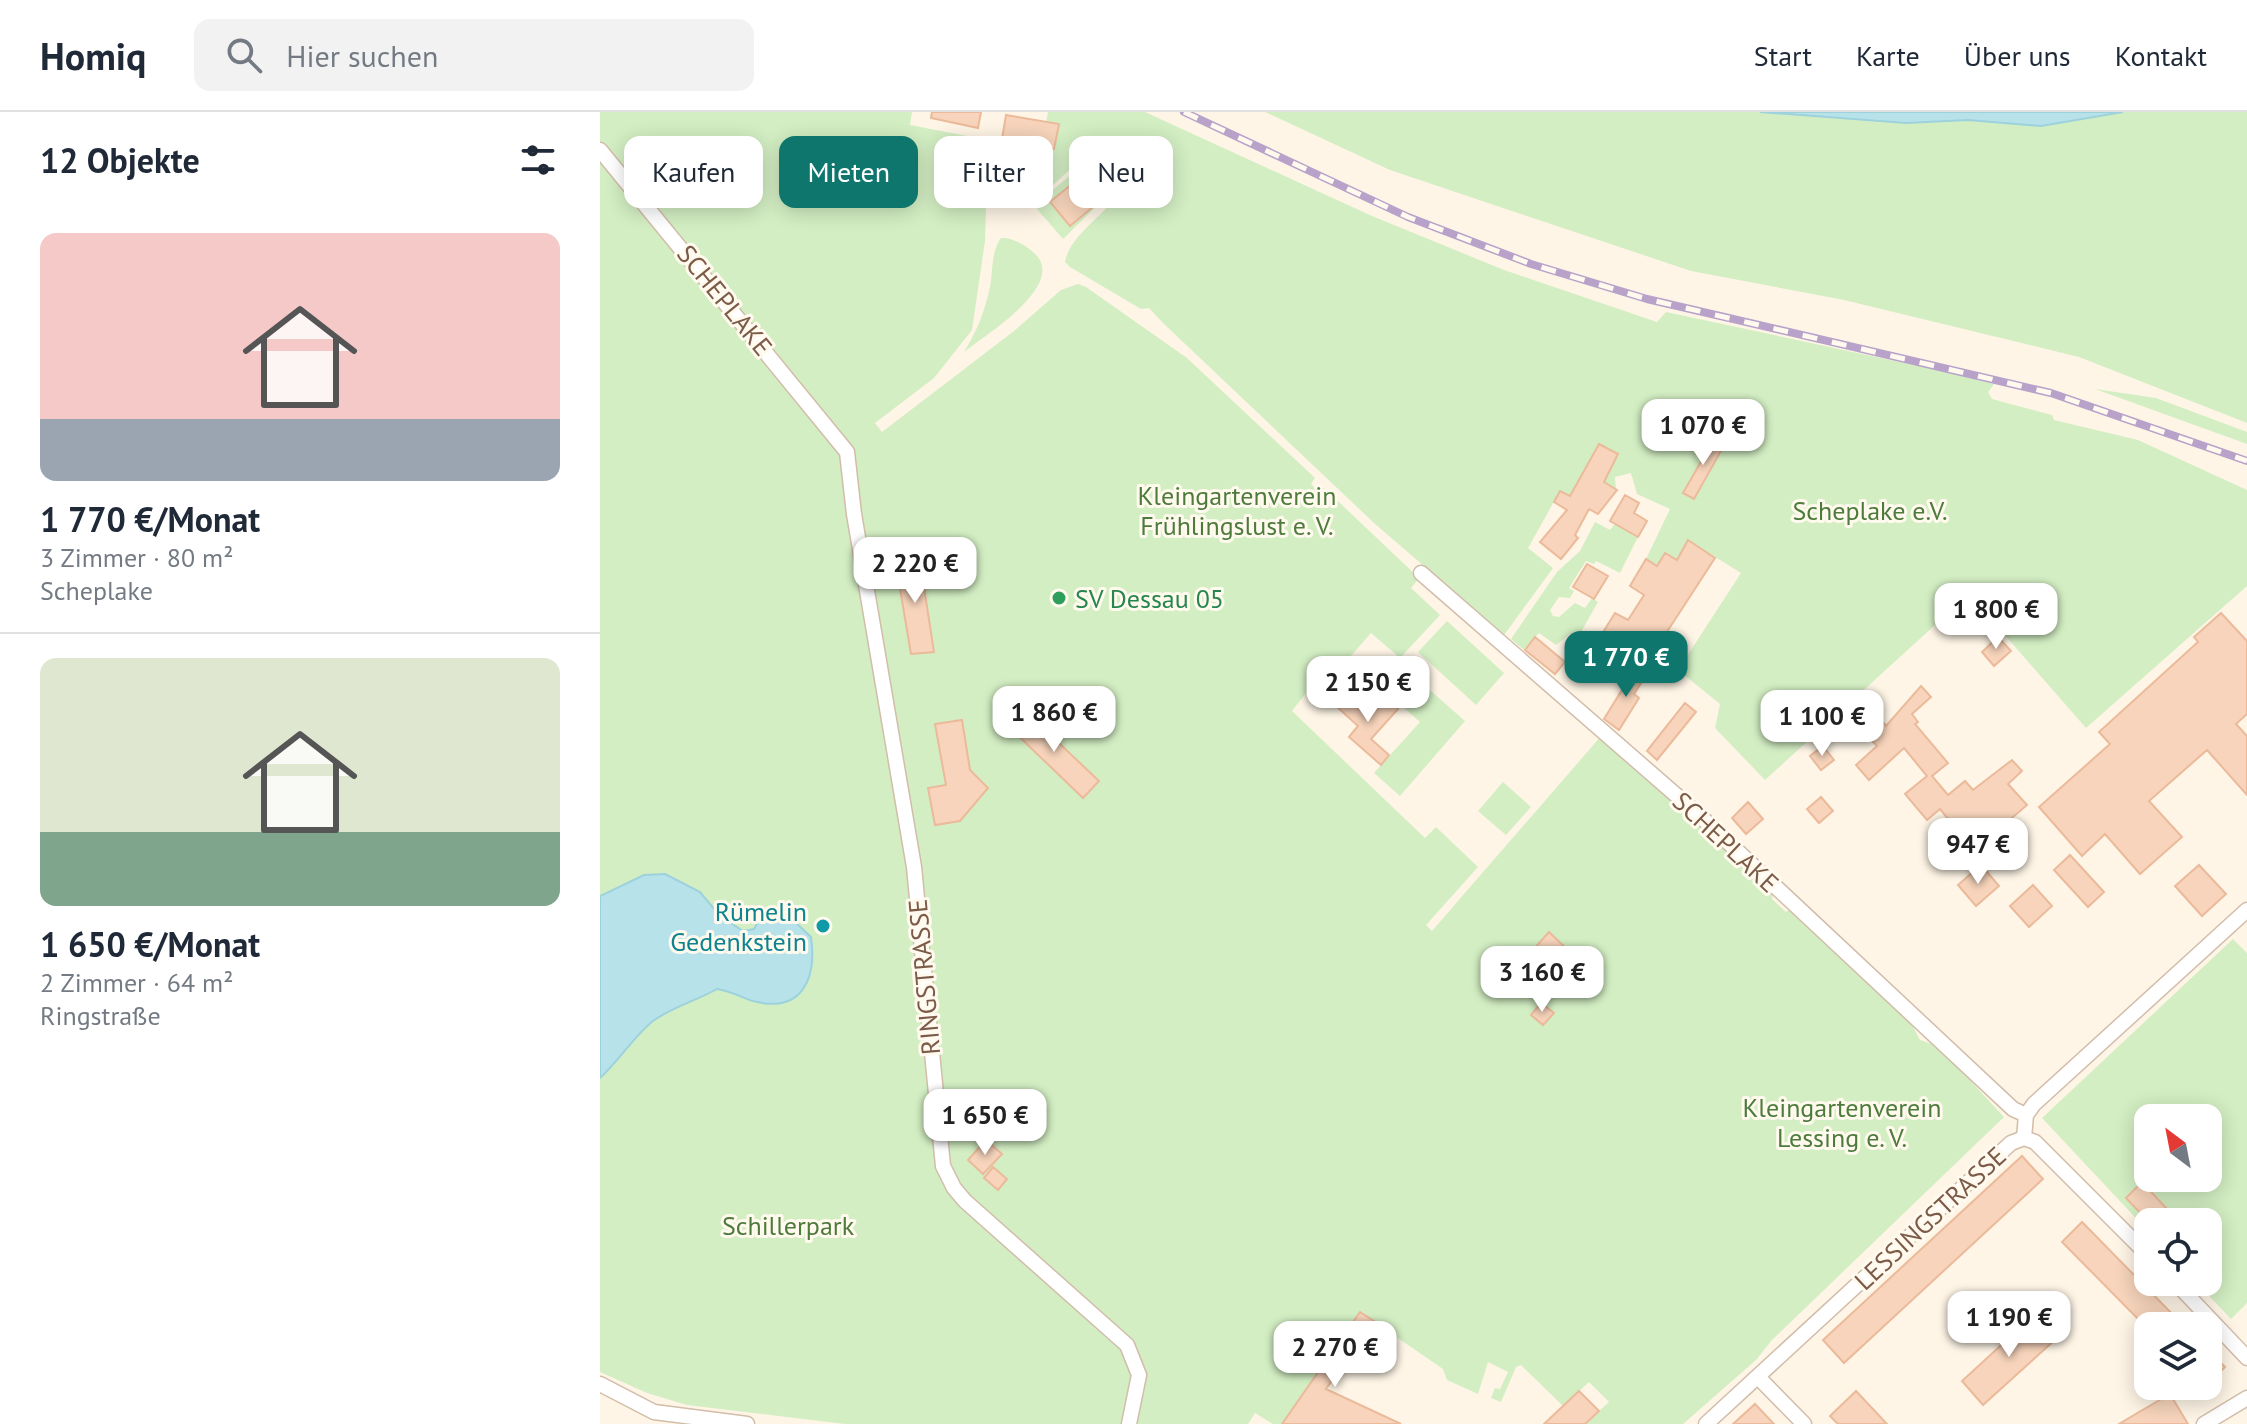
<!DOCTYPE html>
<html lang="de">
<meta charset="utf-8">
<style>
body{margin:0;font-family:"PT Sans",sans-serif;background:#f2f2f3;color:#1f2937;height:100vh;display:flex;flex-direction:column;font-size:30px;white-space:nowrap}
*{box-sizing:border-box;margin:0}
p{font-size:26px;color:#747a83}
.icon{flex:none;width:44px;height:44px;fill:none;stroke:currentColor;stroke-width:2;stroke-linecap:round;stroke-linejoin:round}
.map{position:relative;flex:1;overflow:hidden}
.details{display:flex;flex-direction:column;background:#fff;width:600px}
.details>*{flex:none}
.hud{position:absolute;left:24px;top:24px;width:760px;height:72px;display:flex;gap:16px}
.needle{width:52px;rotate:328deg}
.fabs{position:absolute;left:1534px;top:992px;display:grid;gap:16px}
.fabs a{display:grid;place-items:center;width:88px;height:88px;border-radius:16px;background:#fff;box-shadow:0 4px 20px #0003;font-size:40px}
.price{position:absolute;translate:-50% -68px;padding:0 18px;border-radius:16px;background:#fff;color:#222;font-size:26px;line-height:52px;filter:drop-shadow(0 2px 4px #0008)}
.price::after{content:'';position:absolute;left:50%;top:48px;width:24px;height:18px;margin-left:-12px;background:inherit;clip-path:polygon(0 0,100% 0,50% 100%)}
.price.active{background:#0f766e;color:#fff}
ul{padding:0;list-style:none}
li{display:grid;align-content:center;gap:16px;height:424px;padding:0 40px}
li+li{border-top:2px solid #e0e1e3}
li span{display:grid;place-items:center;height:248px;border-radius:16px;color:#555}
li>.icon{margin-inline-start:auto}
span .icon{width:144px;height:144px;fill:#fffc;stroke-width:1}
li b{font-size:34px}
h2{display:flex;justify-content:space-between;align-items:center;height:96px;padding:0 40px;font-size:34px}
.chip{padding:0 28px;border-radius:16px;background:#fff;box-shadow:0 4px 20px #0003;font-size:28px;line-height:72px}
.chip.active{background:#0f766e;color:#fff}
header{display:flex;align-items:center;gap:48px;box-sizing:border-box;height:112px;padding:0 40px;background:#fff;border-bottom:2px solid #e0e1e3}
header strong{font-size:38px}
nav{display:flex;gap:44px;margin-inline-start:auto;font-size:28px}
.search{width:560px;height:72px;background:#f2f2f3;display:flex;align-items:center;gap:20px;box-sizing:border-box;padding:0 28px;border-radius:16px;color:#747a83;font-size:30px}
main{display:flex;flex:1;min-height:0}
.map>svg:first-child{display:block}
.green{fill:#d3eec3;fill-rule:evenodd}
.water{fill:#b8e2ea;stroke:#9dd2dd;stroke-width:2}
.building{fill:#f7d4bb;stroke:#ebba9a;stroke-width:2}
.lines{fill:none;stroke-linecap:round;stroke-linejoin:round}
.street-casing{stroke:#d2bdaa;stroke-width:17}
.street{stroke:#fff;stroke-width:14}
.rail-casing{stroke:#b8a2ca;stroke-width:8}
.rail{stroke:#fff9ee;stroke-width:5;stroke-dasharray:15;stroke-linecap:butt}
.leisure-dot{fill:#2e9e5b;stroke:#fff9ee;stroke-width:3}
.culture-dot{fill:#0f9aa8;stroke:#fff9ee;stroke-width:3}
.labels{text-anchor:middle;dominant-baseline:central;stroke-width:6;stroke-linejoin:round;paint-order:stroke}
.street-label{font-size:26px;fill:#7b5b48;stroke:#fff9ee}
.park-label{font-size:26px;fill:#4d7b3c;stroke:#fff9ee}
.leisure-label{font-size:26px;fill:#27864d;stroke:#fff9ee;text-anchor:start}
.culture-label{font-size:26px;fill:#0d838f;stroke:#fff9ee;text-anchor:end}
</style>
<header>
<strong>Homiq</strong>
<div class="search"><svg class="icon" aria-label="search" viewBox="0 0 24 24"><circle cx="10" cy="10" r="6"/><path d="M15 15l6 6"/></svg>Hier suchen</div>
<nav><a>Start</a><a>Karte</a><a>Über uns</a><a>Kontakt</a></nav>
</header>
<main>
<section class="details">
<h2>12 Objekte<svg class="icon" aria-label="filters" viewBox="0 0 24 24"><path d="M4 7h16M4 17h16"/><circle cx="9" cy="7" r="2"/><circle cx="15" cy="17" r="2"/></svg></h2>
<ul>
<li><span style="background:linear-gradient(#f6c9c9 75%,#9aa5b1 0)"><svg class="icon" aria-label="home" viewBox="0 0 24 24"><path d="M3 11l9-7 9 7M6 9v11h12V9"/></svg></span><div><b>1 770 €/Monat</b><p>3 Zimmer · 80 m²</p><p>Scheplake</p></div></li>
<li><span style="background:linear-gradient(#dfe7d0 70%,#7fa58c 0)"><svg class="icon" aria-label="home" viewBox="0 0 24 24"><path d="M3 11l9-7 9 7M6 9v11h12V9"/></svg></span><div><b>1 650 €/Monat</b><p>2 Zimmer · 64 m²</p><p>Ringstraße</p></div></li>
</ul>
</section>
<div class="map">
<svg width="1647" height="1312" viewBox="0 0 1647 1312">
<rect width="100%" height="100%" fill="#fef5e6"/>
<path class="green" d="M0,0H312L310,13L388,28L385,129L372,218L334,266L275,311L282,320L414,219L461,178L478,172L486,175L587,246L715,366L711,372L719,380L724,376L819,466L811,476L840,503L800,546L771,521L721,578L710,576L692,599L825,726L836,715L878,755L826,813L832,819L1002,623L1102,715L1098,721L1105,727L1113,725L1173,782L1172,787L1186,800L1190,797L1311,911L1320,928L1338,934L1404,1005L1172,1228L1156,1248L1083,1312H985L1009,1290L989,1270L963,1294L921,1253L916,1255L901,1290L891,1286L895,1276L900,1277L908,1260L888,1250L878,1282L847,1268L843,1257L760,1200L682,1312H673L655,1301L648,1312H245L87,1293L47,1281L0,1260Z
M448,0H545L772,104L904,158L1057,210L1066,200L1356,262L1394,272L1388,280L1392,287L1452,303L1454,308L1538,328L1647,378V474L1486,616L1369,482L1165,668L1115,616L1120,592L1078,558L1141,461L1088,428L1077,448L1057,454L1046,447L1070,397L1037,382L1031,361L1015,365L1016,377L1001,375L1018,342L999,332L970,384L960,379L928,436L953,456L904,523L774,411L563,211L549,196L541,197L470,155L465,150C470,117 528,91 522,64L526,60L500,42L485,44L433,91L425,61L430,53L427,48L428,32L455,37L459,13L446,10Z
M665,0H1160L1306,11L1523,0H1647V311L1479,245L1244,188L1091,159L790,58Z
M486,50H495L451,90L469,113L513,78L463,127L437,97L448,82Z
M401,126C412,125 425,133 434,141C469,172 385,223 364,240C377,219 385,199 390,175C393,160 391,139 401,126Z
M1495,277L1556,286L1647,320V332Z
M995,410L1010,418L1015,412L1038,425L1020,461L996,449L994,452L986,449L969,476L974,479L970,486L959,485L950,498L953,504L959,505L975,491L985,496L992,486L998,490L977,527L970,522L956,533L939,521L924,538L911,527L957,460L980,439Z
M847,509L904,561L876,593L818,540Z
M807,558L865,609L800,684L774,661L820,610L787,581Z
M903,670L931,695L906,723L878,699Z
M1633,827L1647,841V1191L1631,1207L1596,1170H1608V1110H1548V1119L1442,1006ZM1548,1006H1608V1066H1548Z"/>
<path class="water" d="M1160,0H1523L1441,14L1368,8L1306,11Z
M65,762L100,780L120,804L143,819L154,817L160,806L192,807L211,825C217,867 202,902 153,889C141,885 130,879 117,877C96,889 72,895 53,909C34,924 19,949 0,966V784L44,763Z"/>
<path class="building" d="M332,0H381L378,16L331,6Z
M406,3L459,12L454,37L402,27Z
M494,54L513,78L470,114L450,90Z
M1104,327L1122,337L1094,387L1083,381L1103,346L1096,342Z
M999,332L1018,342L1004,370L1017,378L998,402L989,397L975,423L978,426L961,447L940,430L967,398L954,390L960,379L970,384Z
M1025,383L1039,391L1034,401L1047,409L1038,425L1010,409Z
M1088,428L1115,446L1048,549L1002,522L1015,501L1028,508L1044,483L1030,474L1046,447L1057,454L1065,441L1077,448Z
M319,443L334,540L311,542L295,447Z
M987,452L1008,464L994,487L973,475Z
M1621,501L1647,529V602L1636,612L1647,624V683L1607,638L1549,689L1582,725L1540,762L1505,722L1482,744L1439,695L1510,632L1499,620L1598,530L1594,525Z
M935,525L965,550L955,562L925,538Z
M1398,525L1411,539L1394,554L1382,540Z
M1038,552L1049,559L1034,582L1039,586L1019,618L1004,607Z
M1321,574L1331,585L1312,602L1318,610L1315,612L1348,651L1332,664L1348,683L1365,669L1373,678L1412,648L1422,659L1408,672L1427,693L1392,723L1380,709L1362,724L1340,697L1327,708L1305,682L1327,664L1304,636L1269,668L1256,653L1277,634L1264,620L1279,606L1286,614Z
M748,581L770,600L784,585L798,597L771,627L789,643L781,653L749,625L758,614L737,595Z
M1085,591L1096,600L1057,648L1047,639Z
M424,598L499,669L483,686L408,614Z
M362,608L370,658L388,676L360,709L335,713L328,676L346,673L335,612Z
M1223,634L1234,648L1221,658L1210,644Z
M1221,685L1233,699L1219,711L1207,697Z
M1148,690L1163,707L1146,722L1132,706Z
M1470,743L1504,780L1488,795L1454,758Z
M1381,753L1399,774L1376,794L1358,773Z
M1599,753L1626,782L1602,804L1575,774Z
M1433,773L1452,794L1429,815L1410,794Z
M949,820L972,842L956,859L933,838Z
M941,891L954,901L943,913L931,903Z
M386,1028L402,1042L383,1062L368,1048Z
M1422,1044L1443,1067L1244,1251L1223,1228Z
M393,1055L407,1067L398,1078L384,1066Z
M1542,1070L1579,1110H1549L1526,1086Z
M1482,1110L1539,1168L1584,1214H1545L1462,1130Z
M760,1200L774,1209L726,1277L801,1312H682Z
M1435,1202L1457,1226L1383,1293L1362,1269Z
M1608,1238L1625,1255L1608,1272Z
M979,1279L999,1299L985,1312H944Z
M1256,1279L1287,1312H1238L1230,1304Z
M1570,1282L1588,1312H1519L1539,1300Z
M1155,1292L1174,1312H1133Z"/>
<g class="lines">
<defs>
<path id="street" d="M0,38L247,340L254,402L314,755L343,1054L354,1076L365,1089L527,1233L539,1263L529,1312
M821,461L1099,703L1413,997L1426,1003
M1424,1026L1426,1003L1434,992L1647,798
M1424,1026L1435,1030L1548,1143
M1575,1170L1647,1246
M1158,1265L1204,1312
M0,1272L54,1300L147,1312
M1106,1312L1411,1031L1424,1026
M1604,1312L1647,1286"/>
</defs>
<use href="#street" class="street-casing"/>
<use href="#street" class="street"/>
<defs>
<path id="rail" d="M584,0L808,105L931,152L1047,187L1451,281L1647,349"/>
</defs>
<use href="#rail" class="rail-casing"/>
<use href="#rail" class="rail"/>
</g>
<circle class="leisure-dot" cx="459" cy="486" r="8"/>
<circle class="culture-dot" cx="223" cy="814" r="8"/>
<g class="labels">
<g class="street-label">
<text transform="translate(125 188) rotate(51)">SCHEPLAKE</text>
<text transform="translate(1126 730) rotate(43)">SCHEPLAKE</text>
<text transform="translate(324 865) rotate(-95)">RINGSTRASSE</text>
<text transform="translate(1330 1106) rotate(-43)">LESSINGSTRASSE</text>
</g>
<g class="park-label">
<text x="637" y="383">Kleingartenverein<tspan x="637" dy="30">Frühlingslust e. V.</tspan></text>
<text x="1270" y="398">Scheplake e.V.</text>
<text x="1242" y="995">Kleingartenverein<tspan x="1242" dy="30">Lessing e. V.</tspan></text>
<text x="188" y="1113">Schillerpark</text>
</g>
<g class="leisure-label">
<text x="475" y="486">SV Dessau 05</text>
</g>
<g class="culture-label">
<text x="207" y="799">Rümelin<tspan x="207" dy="30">Gedenkstein</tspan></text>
</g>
</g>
</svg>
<div class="fabs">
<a><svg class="needle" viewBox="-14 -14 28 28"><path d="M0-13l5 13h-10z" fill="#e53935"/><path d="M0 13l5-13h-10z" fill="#747a83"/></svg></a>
<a><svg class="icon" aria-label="locate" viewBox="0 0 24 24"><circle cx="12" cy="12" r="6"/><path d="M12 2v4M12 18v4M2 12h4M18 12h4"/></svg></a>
<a><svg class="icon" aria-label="layers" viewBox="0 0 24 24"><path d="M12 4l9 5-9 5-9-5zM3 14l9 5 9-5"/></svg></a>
</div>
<b class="price" style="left:1103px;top:355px">1 070 €</b>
<b class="price" style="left:315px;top:493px">2 220 €</b>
<b class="price" style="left:1396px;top:539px">1 800 €</b>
<b class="price active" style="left:1026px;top:587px">1 770 €</b>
<b class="price" style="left:768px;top:612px">2 150 €</b>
<b class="price" style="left:454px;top:642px">1 860 €</b>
<b class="price" style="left:1222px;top:646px">1 100 €</b>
<b class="price" style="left:1378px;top:774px">947 €</b>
<b class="price" style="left:942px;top:902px">3 160 €</b>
<b class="price" style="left:385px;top:1045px">1 650 €</b>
<b class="price" style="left:1409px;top:1247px">1 190 €</b>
<b class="price" style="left:735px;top:1277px">2 270 €</b>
<div class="hud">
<a class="chip">Kaufen</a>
<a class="chip active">Mieten</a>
<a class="chip">Filter</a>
<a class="chip">Neu</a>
</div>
</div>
</main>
